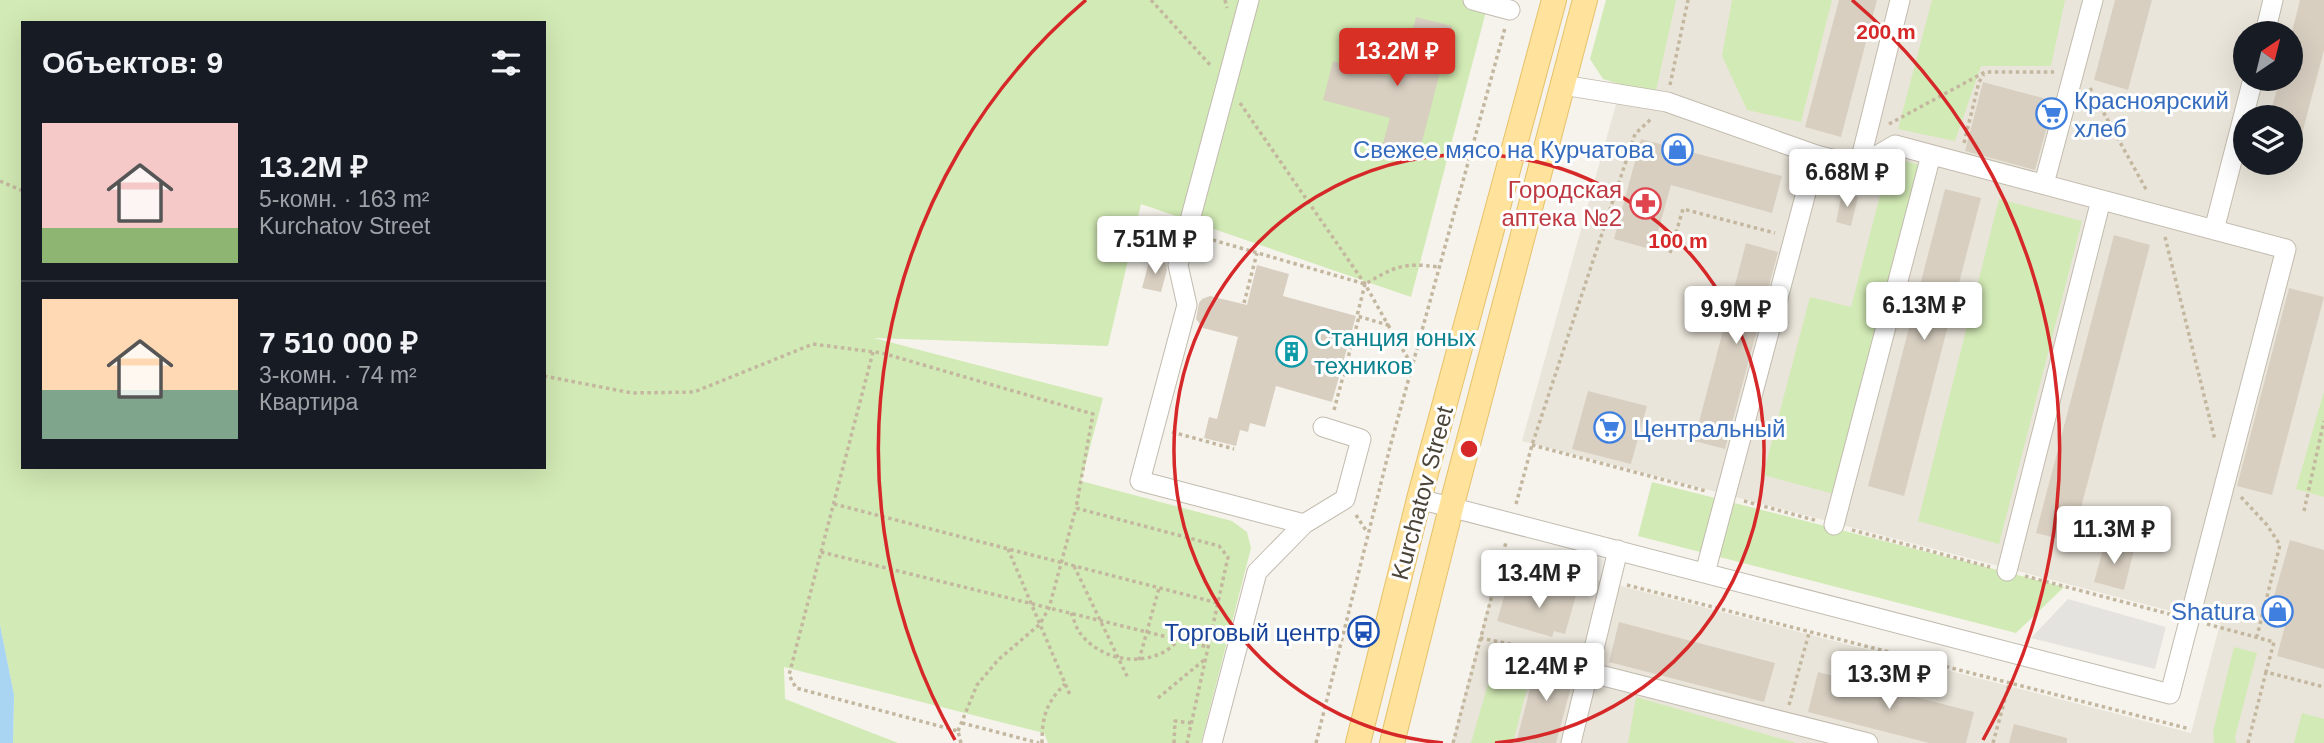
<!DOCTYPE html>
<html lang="ru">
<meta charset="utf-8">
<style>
body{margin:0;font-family:Helvetica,sans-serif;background:#242831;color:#f1f3f6;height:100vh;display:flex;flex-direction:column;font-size:26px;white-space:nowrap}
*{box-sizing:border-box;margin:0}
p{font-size:23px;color:#9ea1a6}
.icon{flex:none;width:38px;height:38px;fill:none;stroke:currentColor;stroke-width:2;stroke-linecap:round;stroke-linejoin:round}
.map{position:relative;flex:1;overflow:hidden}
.panel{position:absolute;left:21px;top:21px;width:525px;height:448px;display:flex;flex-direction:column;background:#171b24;border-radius:0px;box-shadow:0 7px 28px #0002}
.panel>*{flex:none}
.needle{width:46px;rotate:35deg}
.controls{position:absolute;left:2233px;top:21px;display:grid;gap:14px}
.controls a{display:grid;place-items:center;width:70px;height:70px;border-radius:50%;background:#171b24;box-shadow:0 7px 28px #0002;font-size:35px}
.price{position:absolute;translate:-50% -60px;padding:0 16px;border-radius:7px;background:#fff;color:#222;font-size:23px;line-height:46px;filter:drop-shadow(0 2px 4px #0008)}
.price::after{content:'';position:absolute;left:50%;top:42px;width:21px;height:16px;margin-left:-10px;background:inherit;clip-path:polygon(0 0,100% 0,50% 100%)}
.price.active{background:#d93025;color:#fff}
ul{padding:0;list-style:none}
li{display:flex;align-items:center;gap:21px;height:175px;padding:0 21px}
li+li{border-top:2px solid #363941}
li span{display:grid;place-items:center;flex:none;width:196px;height:140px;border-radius:0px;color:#555}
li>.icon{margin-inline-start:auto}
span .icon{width:84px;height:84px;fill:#fffc;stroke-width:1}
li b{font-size:30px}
h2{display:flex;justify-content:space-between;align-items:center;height:84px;padding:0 21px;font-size:30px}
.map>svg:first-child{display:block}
.residential{fill:#eae5da;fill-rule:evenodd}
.green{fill:#d2eab5;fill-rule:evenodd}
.parking{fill:#e5e3e0}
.water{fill:#a9d4f2}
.building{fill:#d8cfc1}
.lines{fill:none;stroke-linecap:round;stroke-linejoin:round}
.minor-casing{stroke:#c2bbae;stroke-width:21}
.major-casing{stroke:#e6c16a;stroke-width:26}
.path{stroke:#c4b79f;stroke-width:3.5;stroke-dasharray:3.5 3.5;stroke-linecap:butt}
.minor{stroke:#fff;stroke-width:19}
.major{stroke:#ffe39c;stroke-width:24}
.ring{fill:none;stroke:#d62828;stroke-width:3.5}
.labels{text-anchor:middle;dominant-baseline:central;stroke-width:6;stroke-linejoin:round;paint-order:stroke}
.shop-label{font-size:24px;fill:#366cbe;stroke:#fff;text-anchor:start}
.health-label{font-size:24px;fill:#be3a42;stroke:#fff;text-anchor:end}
.culture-label{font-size:24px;fill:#0d838f;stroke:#fff;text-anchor:start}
.street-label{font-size:24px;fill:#4b4439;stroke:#fff}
.transit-label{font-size:24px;fill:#164399;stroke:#fff;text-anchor:end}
.centre{fill:#d62828;stroke:#fff;stroke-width:3.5}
.ring-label{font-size:21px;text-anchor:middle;font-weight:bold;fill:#d62828;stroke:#fff;stroke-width:6;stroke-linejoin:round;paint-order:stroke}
</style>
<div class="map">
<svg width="2324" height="743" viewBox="0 0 2324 743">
<rect width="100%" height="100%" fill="#f6f3ec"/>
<path class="residential" d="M1645,0H2324V743H1452L1501,555L2191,733L2220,624L1522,441ZM2245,33H2291V79H2245ZM2245,117H2291V163H2245Z"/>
<path class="green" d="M0,0H1489L1411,297L1141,204L1108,346L874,338L1103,398L1081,481L1232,521L1247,532L1251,548L1201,743H1048L1044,733L784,667L785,699L898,743H13L14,695L0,625ZM23,23H544V467H23Z
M1606,0H1676L1655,95L1603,79L1590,59Z
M1732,0H1832L1801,122L1747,110L1722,56Z
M1932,0H2065L2051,66H1981L1955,141L1898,129Z
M1890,157L1920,165L1834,494L1763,475L1810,297L1851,307Z
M1999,199L2082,221L1999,544L1918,521Z
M2324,391V497L2296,489Z
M1652,482L2064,587L2016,633L1638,536Z
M2234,647L2257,653L2235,737L2236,743H2214L2213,732Z
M1498,649L1535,657L1513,743H1471Z
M1636,697L1796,743H1628Z
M2302,713L2324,719V743H2294Z"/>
<path class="parking" d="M2068,599L2166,627L2155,669L2031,638Z"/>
<path class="water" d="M0,625L14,695L13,743H0Z"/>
<path class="building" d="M1839,0H1877L1841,137L1805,127Z
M2115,0H2152L2128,90L2094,80Z
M2300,0H2324V50L2296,157L2291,156V117H2269L2280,79H2291V36Z
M1416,17L1452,26L1418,157L1382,147L1390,118L1323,100L1333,61L1400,79Z
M1983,82L2054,101L2035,170L1965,151Z
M1641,139L1782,176L1772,213L1671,185L1653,250L1614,239Z
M1945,189L1981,198L1904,496L1868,486Z
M1842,193L1858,197L1851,226L1836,222Z
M2114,235L2150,245L2072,542L2036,533Z
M1746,243L1778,252L1725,449L1694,441Z
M1150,258L1166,263L1167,270L1161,292L1142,288Z
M1257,265L1289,274L1283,296L1356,316L1332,402L1276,386L1265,427L1250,423L1248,432L1240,430L1236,446L1204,438L1209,417L1217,419L1238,337L1203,328L1196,319L1199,303L1202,299L1210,296L1247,305Z
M2289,288L2324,297L2272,495L2237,486Z
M1588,391L1647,406L1631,464L1572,449Z
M2290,540L2324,550V669L2277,656L2286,622L2268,617Z
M2105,542L2134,550L2124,590L2094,582Z
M1544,582L1577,592L1565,634L1554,631L1552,637L1497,621L1507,587L1540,597Z
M1619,622L1775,663L1764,702L1609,662Z
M1538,658L1576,668L1556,743H1516Z
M1818,672L1974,712L1966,743H1929L1808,712Z
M2014,724L2067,738V743H2009Z"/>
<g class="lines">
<defs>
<path id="minor" d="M1249,0L1178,265L1187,305L1140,481L1304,524
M1473,0L1510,10
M2265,33L2273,0
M1859,166L1900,0
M2044,184L2093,0
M2214,230L2253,79
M1419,499L2170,694L2286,249L1895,145L1859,166L1816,155L1667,102L1563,85
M1834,525L1931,155
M2007,571L2101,200
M1705,573L1816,155
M1588,672L1868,743
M1212,743L1257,572L1304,524L1345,499L1361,439L1323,427
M1571,743L1618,550"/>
<path id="major" d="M1358,743L1419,499L1554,0
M1392,743L1451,508L1585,0"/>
</defs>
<use href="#minor" class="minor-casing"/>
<use href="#major" class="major-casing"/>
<path class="path" d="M1151,0L1212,67
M1225,0L1227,8
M1670,85L1688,0
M2090,88L2147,191
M1240,103L1365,284L1388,325L1357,316L1365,284
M1889,124L1985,72H2054
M1964,143L1979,82L1984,74
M0,181L23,191
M2165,237L2215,440
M1206,238L1365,284C1395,267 1402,262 1438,267
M1670,253L1683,209L1775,233
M1244,303L1257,253
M1388,325L1412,365
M873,352L789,675L796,688L958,731L961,743
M544,376L632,393L694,392L813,344L882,353L1093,414L1076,508L1219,546L1228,557L1187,743
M1334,410L1359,317
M1172,432L1234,449
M1532,445L1706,491
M2241,497L2267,525L2280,545L2257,636
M1744,501L1818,521
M834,504L1218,603
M1516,504L1532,445L1635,134L1652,118
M2304,511L2324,421
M1356,515L1367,532
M1852,530L1990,567
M1008,549L1070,695
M821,552L1208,647
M1504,552L1593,576
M1074,566L1128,678
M2025,576L2173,615
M1627,585L2190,729
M1071,613C1074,619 1076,628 1080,633C1099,658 1134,666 1162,653C1169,650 1174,644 1180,639
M2207,624L2274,642L2266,672L2324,687
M1480,638L1575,657
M1139,660L1159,588
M1158,698L1204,660
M1789,705L1809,633
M962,723L1039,743
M958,731L977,685L998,660L1040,624L1049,608L1076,508
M1042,743C1042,717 1046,703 1065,684
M1174,743L1175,721L1191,723
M1316,743L1390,447L1505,28
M1453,743L1506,542
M1993,743L2009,684
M2248,743L2266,672"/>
<use href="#minor" class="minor"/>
<use href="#major" class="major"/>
</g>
<g class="ring">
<path d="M1443 743A295 295 0 1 1 1495 743"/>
<path d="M955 740A590 590 0 0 1 1086 0M1852 0A590 590 0 0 1 1983 740"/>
</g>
<defs>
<symbol id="supermarket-ring" viewBox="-11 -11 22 22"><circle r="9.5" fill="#fff" stroke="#3f7fe0" stroke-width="1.5"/><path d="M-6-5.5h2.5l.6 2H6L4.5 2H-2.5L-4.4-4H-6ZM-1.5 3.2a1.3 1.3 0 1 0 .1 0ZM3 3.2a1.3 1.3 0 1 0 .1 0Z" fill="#3f7fe0"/></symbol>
<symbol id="shop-ring" viewBox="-11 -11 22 22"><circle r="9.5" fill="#fff" stroke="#3f7fe0" stroke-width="1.5"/><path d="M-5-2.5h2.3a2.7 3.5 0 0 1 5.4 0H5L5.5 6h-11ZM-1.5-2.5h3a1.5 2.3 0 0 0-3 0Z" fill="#3f7fe0"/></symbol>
<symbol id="pharmacy-ring" viewBox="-11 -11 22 22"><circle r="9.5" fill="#fff" stroke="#e0444e" stroke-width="1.5"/><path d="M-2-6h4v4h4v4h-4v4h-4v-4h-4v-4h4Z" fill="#e0444e"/></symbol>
<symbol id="building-ring" viewBox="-11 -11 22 22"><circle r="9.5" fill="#fff" stroke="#0f9aa8" stroke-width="1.5"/><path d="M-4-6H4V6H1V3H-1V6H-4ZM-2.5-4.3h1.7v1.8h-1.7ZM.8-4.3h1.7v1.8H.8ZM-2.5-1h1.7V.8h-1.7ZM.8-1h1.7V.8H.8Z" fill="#0f9aa8"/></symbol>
<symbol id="bus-ring" viewBox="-11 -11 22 22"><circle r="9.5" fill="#fff" stroke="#1a4fb4" stroke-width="1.5"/><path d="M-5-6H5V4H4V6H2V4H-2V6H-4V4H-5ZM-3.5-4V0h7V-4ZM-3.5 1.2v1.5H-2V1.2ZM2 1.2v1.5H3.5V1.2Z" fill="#1a4fb4"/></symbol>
</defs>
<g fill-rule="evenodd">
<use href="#supermarket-ring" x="2034" y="96" width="35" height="35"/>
<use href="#shop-ring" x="1660" y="132" width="35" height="35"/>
<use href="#pharmacy-ring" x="1628" y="186" width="35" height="35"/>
<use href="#building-ring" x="1274" y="334" width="35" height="35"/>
<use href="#supermarket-ring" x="1592" y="410" width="35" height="35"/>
<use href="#shop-ring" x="2260" y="594" width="35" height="35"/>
<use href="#bus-ring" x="1346" y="614" width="35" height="35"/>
</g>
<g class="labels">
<g class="shop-label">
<text x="2074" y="100">Красноярский<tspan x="2074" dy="28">хлеб</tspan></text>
<text x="1654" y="149" text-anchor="end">Свежее мясо на Курчатова</text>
<text x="1633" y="428">Центральный</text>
<text x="2255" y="611" text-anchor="end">Shatura</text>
</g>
<g class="health-label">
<text x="1622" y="189">Городская<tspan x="1622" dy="28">аптека №2</tspan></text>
</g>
<g class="culture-label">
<text x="1314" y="337">Станция юных<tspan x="1314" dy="28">техников</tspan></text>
</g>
<g class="street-label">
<text transform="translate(1422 493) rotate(-75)">Kurchatov Street</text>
</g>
<g class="transit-label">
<text x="1340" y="632">Торговый центр</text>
</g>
</g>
<circle cx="1469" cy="449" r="10" class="centre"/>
<g class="ring-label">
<text x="1886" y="39">200 m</text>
<text x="1678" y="248">100 m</text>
</g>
</svg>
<div class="controls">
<a><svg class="needle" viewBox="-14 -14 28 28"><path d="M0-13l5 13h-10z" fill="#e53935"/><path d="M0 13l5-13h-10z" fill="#9ea1a6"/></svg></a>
<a><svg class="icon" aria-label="layers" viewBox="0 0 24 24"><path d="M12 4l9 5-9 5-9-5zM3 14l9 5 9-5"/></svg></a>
</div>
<b class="price active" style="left:1397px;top:88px">13.2M ₽</b>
<b class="price" style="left:1847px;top:209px">6.68M ₽</b>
<b class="price" style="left:1155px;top:276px">7.51M ₽</b>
<b class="price" style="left:1924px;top:342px">6.13M ₽</b>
<b class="price" style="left:1736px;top:346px">9.9M ₽</b>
<b class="price" style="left:2114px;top:566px">11.3M ₽</b>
<b class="price" style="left:1539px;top:610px">13.4M ₽</b>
<b class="price" style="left:1546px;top:703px">12.4M ₽</b>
<b class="price" style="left:1889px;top:711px">13.3M ₽</b>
<section class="panel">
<h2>Объектов: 9<svg class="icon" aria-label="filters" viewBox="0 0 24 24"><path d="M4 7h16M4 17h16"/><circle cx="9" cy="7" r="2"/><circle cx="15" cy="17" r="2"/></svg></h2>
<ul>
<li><span style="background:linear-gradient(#f6c9c9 75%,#8fb573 0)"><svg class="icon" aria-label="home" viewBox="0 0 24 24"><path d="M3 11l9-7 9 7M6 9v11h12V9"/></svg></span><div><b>13.2M ₽</b><p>5-комн. · 163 m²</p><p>Kurchatov Street</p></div></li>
<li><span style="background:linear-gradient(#ffd9b3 65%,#7fa58c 0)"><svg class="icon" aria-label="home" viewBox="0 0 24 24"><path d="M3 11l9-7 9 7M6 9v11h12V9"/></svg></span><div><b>7 510 000 ₽</b><p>3-комн. · 74 m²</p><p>Квартира</p></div></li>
</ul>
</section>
</div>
